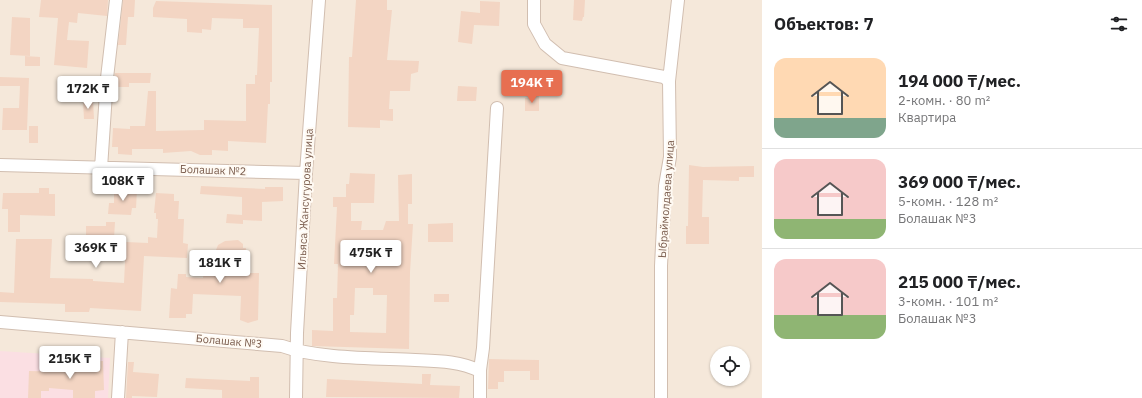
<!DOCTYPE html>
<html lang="ru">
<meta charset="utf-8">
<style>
body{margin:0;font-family:"IBM Plex Sans",sans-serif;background:#f2f2f2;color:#202124;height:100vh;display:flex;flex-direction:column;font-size:15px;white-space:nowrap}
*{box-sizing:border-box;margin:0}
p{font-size:13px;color:#757577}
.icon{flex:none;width:22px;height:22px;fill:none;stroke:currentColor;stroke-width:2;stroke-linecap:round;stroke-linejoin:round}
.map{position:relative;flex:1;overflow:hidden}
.details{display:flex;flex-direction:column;background:#fff;width:380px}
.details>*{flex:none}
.controls{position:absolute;left:710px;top:346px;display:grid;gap:8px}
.controls a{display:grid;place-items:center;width:40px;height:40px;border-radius:50%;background:#fff;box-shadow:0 1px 3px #0004;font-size:20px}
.price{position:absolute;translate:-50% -34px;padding:0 9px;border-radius:4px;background:#fff;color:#222;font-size:13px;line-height:26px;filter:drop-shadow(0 1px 2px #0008)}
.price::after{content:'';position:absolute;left:50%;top:24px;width:12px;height:9px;margin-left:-6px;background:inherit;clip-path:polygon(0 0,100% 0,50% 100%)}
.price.active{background:#e76f51;color:#fff}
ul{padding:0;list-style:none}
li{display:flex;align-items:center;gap:12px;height:100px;padding:0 12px}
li+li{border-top:1px solid #e0e0e0}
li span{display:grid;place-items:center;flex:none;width:112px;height:80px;border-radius:12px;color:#555}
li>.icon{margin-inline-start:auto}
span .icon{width:48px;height:48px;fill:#fffc;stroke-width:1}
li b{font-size:17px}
h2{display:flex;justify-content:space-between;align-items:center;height:48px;padding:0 12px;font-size:17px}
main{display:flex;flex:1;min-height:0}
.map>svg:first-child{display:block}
.residential{fill:#f5e8da;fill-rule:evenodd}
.medical{fill:#fbdfe3}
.building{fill:#f3d5c3;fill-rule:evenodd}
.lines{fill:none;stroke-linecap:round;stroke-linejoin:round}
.minor-casing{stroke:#d1beb0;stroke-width:14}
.minor{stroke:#fff;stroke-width:12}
.labels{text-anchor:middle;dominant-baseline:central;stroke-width:4;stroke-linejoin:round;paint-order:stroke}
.street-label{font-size:11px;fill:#7a5c4d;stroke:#fffaf3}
</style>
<main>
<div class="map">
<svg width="762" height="398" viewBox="0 0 762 398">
<rect width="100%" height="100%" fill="#fdf6ec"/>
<path class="residential" d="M0,0H762V398H0ZM717,353H743V379H717Z"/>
<path class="medical" d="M0,351L110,358L108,398H0Z"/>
<path class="building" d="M41,0H108L107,16L78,13L77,23L69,22L67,40L89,41L87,68L54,65L58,18L39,17Z
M123,0H135L134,17H128L126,45H118Z
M356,0H387V10H392L387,60L419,61L418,72L411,74L410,91H390L389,109H393V121L380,120V128L348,127L349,57H352Z
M574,0H585L584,17H583L582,21L573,20Z
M156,1L272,5V82H270V104H268L266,143L228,141V151L212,150V155H200L191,151L163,153V149H132V155L118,154V147H112L113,128L130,129V126H145L148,91H156V131L204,130V120L246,121V84H255V75H257L259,28H243V19L212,18L211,30L202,29V33L187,32V19L153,17V8Z
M480,1L500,2L499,26L474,25L472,44L458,42L461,11L480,13Z
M12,17L30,18V56L10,55Z
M25,56L40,57V66H25Z
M115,73H151L150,83H129V87H116Z
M0,77L29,78L27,130H2L3,108H19L20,86H0Z
M458,86L477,87L476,101H457Z
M539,95V111H525V98H530V96Z
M83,100H93L94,119H84Z
M29,126H38V143H29Z
M689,165L703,167L754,166V177H739V181L703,180L702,217H709V244H686V226H688Z
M350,173L375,174L374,203H351V221H362L361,230H383L386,221H399L398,175L412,174V204H408V224H413L410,272L409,349L312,346V330L333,331V298H337L338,264H334L337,207H333V197H346V184H349ZM355,288H373V295H387L386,333L350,332V315H354Z
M201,186L265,189V187H283V201L262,202V221L243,220V224L226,223L227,214L242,215V197L200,194Z
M39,188H49V194H55V216L20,215V232H8V209H2L3,193H39Z
M114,188L137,189L136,208H132L131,215L108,214L109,203H114Z
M156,193L174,194V201H179L178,219H184L183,243L188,244L187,258L144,256L141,311L90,308L89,312H65V304L0,302V292L14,293L16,239H52L50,278L93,279V281L124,283L126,242L148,243V237L157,238L158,219H156V213H154Z
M106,222H115L114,238H122L121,248L86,246V226H106Z
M453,223V242H428V224Z
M238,240L243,244V248H246L245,273H259L258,320L248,323L240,320L241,296L193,294L192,314H186V318H169L171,288L177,289L178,274H186V277L203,278L204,271H215L216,250L218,245L225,241Z
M434,294H449V302H434Z
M489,359L539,360V380H530V371H504V382H498V389H488Z
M103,361L104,390L95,391V398H73V390L49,388V391H41V398H28L29,371L73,372V362Z
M128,362H134L133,372L159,374L157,397L132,396V398H126Z
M422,374H431L430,385L460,386L459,398L326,397L327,379L422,384Z
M250,377H259V398H222V390L185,388L186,378L250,381Z"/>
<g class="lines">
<defs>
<path id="minor" d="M534,0V24L545,44L562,58L664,77L669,81
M0,165L306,173
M101,168L107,78L116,0
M0,322L282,346C318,359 375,358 415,360C438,361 459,361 480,371V398
M480,370L483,348L497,108
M118,398L122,332
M296,398L297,333L306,173L319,0
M661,398V266L665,186L670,157L669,81L678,0"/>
</defs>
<use href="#minor" class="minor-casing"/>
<use href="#minor" class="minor"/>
</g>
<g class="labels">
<g class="street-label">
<text transform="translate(213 170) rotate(2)">Болашак №2</text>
<text transform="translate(305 199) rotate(-87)">Ильяса Жансугурова улица</text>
<text transform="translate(666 199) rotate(-86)">Ыбраймолдаева улица</text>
<text transform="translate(229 341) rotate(5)">Болашак №3</text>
</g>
</g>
</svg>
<div class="controls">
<a><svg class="icon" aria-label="locate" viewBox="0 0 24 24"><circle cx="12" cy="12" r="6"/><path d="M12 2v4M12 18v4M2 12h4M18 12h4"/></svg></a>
</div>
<b class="price active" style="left:532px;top:104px">194K ₸</b>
<b class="price" style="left:88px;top:110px">172K ₸</b>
<b class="price" style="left:123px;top:202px">108K ₸</b>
<b class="price" style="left:96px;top:269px">369K ₸</b>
<b class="price" style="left:371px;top:274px">475K ₸</b>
<b class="price" style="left:220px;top:284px">181K ₸</b>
<b class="price" style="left:70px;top:380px">215K ₸</b>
</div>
<section class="details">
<h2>Объектов: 7<svg class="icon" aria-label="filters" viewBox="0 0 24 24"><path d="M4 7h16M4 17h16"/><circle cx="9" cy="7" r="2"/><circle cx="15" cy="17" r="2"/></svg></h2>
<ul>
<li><span style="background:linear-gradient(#ffd9b3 75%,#7fa58c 0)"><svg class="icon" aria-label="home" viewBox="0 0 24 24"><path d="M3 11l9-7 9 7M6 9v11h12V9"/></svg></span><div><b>194 000 ₸/мес.</b><p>2-комн. · 80 m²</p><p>Квартира</p></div></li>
<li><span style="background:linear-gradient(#f6c9c9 75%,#8fb573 0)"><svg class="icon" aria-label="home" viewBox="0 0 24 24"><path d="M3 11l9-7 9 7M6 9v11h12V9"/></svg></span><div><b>369 000 ₸/мес.</b><p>5-комн. · 128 m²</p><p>Болашак №3</p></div></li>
<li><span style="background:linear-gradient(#f6c9c9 70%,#8fb573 0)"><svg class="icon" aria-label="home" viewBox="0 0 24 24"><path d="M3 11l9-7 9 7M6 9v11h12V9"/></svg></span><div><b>215 000 ₸/мес.</b><p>3-комн. · 101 m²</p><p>Болашак №3</p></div></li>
</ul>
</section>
</main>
